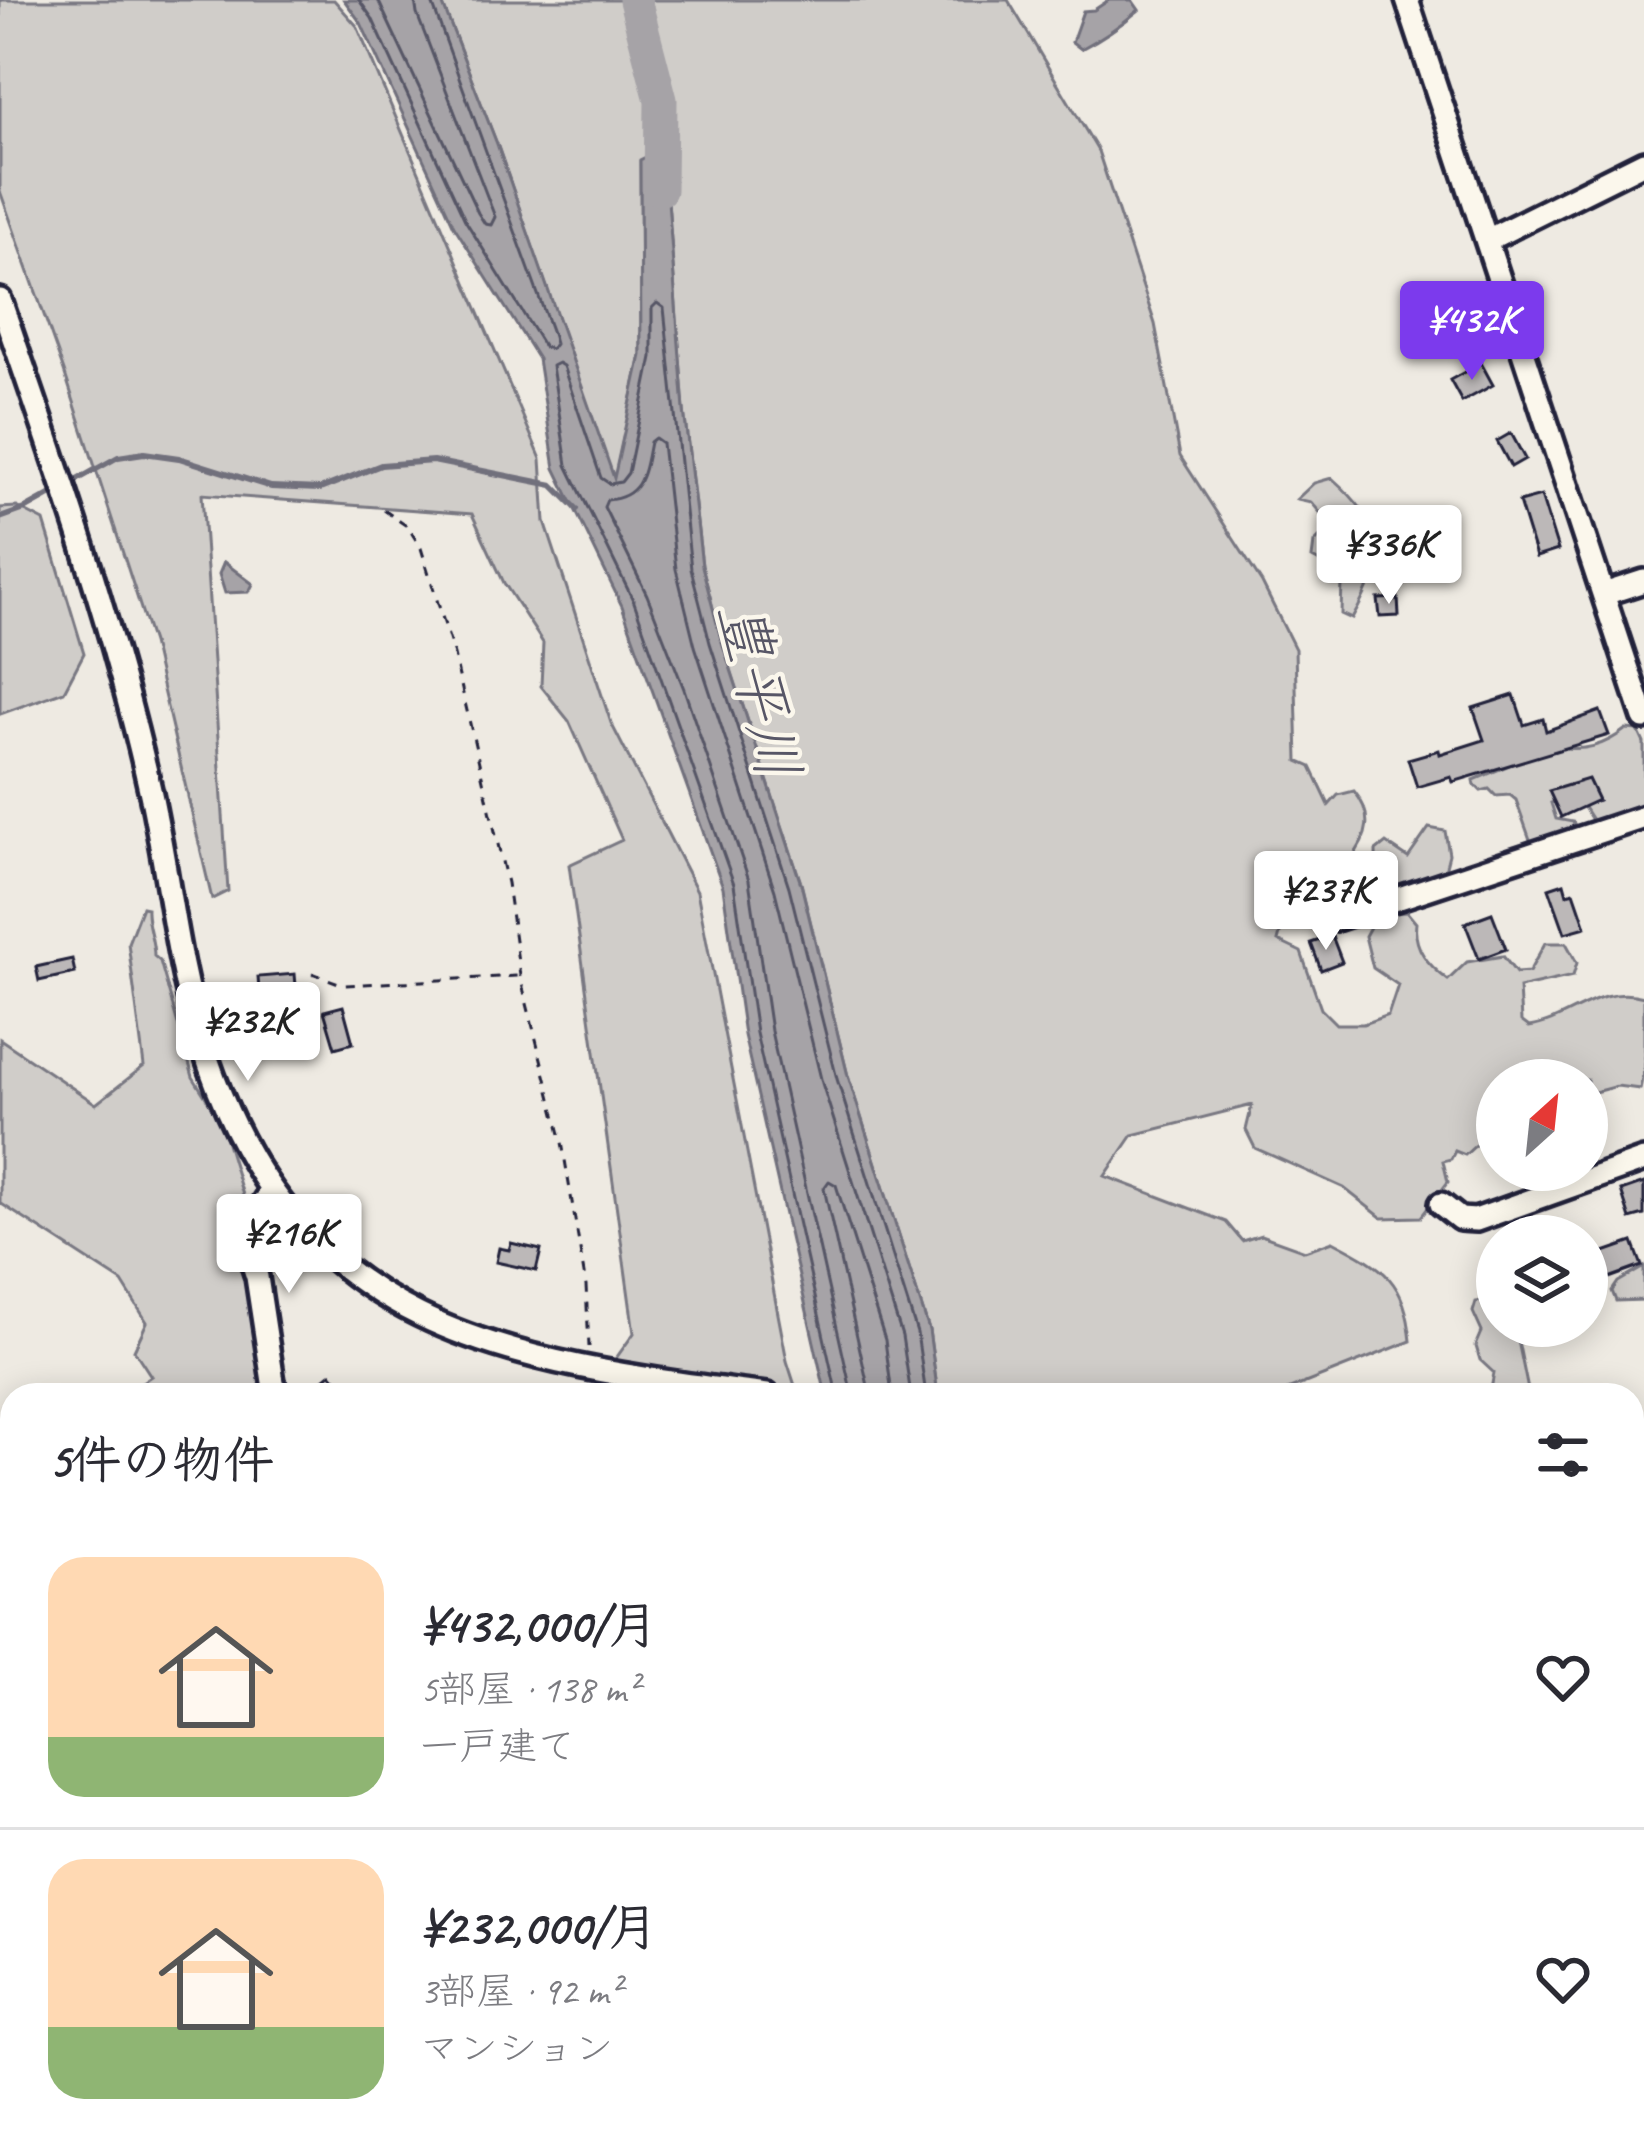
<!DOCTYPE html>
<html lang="ja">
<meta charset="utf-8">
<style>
body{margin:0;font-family:Caveat,"Klee One",sans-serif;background:#f2f2f3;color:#2b2b33;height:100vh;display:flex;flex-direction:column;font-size:45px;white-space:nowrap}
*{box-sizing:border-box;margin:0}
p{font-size:39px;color:#7c7c81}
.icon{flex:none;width:66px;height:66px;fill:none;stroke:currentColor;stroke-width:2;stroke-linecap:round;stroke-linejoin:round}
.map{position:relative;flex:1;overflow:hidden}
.side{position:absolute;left:0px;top:1383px;width:1644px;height:771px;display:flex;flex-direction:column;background:#fff;border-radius:36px 36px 0 0;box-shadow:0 6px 30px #0003}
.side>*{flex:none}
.needle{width:78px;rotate:27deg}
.buttons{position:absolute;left:1476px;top:1059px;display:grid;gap:24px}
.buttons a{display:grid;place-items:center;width:132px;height:132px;border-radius:50%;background:#fff;box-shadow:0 6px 30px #0003;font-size:60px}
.price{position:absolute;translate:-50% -102px;padding:0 27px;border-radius:12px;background:#fff;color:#222;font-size:39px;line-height:78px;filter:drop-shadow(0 3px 6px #0008)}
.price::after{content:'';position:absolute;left:50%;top:72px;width:36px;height:27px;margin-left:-18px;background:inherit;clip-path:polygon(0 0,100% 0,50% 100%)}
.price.on{background:#7c3aed;color:#fff}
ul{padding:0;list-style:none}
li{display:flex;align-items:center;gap:36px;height:300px;padding:0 48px}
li+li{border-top:3px solid #e1e1e2}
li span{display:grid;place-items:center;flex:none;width:336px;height:240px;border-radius:36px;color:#555}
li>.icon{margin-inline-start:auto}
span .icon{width:144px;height:144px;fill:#fffc;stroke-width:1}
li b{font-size:51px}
h2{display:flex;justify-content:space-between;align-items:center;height:144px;padding:0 48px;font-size:51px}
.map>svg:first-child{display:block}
.green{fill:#d0cdc9;stroke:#797882;stroke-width:3}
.water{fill:#a6a3a7;stroke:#716f7c;stroke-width:3}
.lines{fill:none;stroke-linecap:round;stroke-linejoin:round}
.shore{stroke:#575666;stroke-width:3}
.stream{stroke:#716f7c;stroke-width:6}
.river{stroke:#a6a3a7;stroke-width:33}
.building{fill:#bcb8b8;stroke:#22223b;stroke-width:3}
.minor-casing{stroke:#22223b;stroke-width:30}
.highway-casing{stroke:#22223b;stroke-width:42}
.path{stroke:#22223b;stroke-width:3;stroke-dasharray:9 9;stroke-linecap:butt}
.minor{stroke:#fbf7ec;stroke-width:21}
.highway{stroke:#fbf7ec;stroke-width:33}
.labels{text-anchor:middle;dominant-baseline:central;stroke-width:9;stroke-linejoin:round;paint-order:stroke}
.water-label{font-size:60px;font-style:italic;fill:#575666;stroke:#fbf7ec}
</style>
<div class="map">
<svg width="1644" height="2153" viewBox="0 0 1644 2153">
<rect width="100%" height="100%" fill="#eeeae2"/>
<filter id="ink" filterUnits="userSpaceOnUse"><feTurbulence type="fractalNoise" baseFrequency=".00833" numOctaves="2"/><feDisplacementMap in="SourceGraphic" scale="24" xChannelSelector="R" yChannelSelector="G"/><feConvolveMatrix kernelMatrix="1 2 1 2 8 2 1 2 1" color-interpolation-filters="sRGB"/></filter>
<g filter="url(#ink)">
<path class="green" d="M0,0H334L357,26L541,459L545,522L611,723L697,891L787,1361L798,1395H581L591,1393L634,1333L569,865L622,840L569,721L541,686L543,643L504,583L472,514L202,494L228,891L212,899L152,643L64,371L0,191Z
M441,0H1008L1098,151L1155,324L1180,456L1262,583L1295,649L1298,761L1311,767L1329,805L1338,795L1354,791C1374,815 1369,837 1350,860C1324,848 1318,859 1296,874L1278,941L1301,952L1321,1009L1336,1024H1363L1388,1015L1398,985L1373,968L1365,936L1377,914L1407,912L1416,923C1413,948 1428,965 1448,980L1467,962L1503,956L1516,973L1529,972L1545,943H1566L1577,963L1573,976L1519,988L1521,1021L1529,1027C1570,1021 1598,984 1644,997V1070L1640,1089L1617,1086L1587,1094V1080H1497V1134L1487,1124L1478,1143L1465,1155L1455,1151L1451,1159L1443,1161L1448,1182L1421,1217L1382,1218L1344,1188L1255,1148L1246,1130L1252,1105L1133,1135L1105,1176L1226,1222L1242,1241L1261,1235L1305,1251L1333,1241C1385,1268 1405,1281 1411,1341L1275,1395H938L929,1330L848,1076L801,883L721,639L702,566L684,410L664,149L640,161L641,355L614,481L497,144Z
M1332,478C1386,526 1388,556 1352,619L1341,614L1342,582L1331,568L1312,558L1314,543L1323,534L1324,517L1311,502L1297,499L1314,483Z
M17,507L44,521L84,653L64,691L0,714V508Z
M1626,729L1638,730L1644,743V808L1594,823L1576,795L1551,803L1556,819L1573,822L1579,831L1533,848L1516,800L1510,795L1496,796L1489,789L1481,791L1475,785L1474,780L1556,745C1581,754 1606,745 1626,729Z
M1429,828L1445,831L1449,854L1445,870L1396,889C1376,879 1376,872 1376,851L1386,843L1408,858Z
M142,907L147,908C146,925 154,938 154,956L160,961L193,1077L220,1120L246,1205L240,1250L266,1395H123L151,1376L134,1350L147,1322L122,1282L0,1203V1039L96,1104L144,1066L128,943Z
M1644,1267V1300L1616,1301L1612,1291L1618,1282Z
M1492,1299L1497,1304V1326H1515L1529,1395H1490L1494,1373L1480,1360L1476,1346L1482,1332L1473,1312L1476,1302Z
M12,1467V1638L0,1619V1475Z
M0,1889L12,1908V1954L0,1968Z
M1632,1958L1644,1959V2134L1632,2141Z
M35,2142H132L139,2153H24Z
M586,2142H717L723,2153H594Z
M865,2142H1187L1205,2153H871Z
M1313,2142H1629L1608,2153H1328Z"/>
<path class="water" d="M344,0H441L497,144L614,478L641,355L640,160L664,148L684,410L702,566L721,639L801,884L848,1076L929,1330L938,1395H826L744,1035L723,887L622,606L555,468L538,359L454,226L361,23Z
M1109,0H1132L1139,10C1121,25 1102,38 1081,49L1072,42L1083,11L1094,10Z
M224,562L253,584L249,592L225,593L219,574Z
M1225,2142H1313L1328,2153H1241Z"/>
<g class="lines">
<path class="shore" d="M359,0L372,18L465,220L544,347L551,349L555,344L552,333L431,0
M378,0L478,213L485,224L491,225L495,217L417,14L415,0
M837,1395L756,1033L734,884L634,602L567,465L552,366L558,363L563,366L601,478L610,484L621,482L628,473L652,357V308L657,303L664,308L691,569L710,643L789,887L837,1079L917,1333L926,1395
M852,1395L771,1031L749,880L684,689L647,595L604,507L607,500C643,497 644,472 650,442L655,438L662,443L676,569L695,646L775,891L822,1083L902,1336L911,1395
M870,1395L824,1188L829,1181L836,1185L885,1340L892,1395"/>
<path class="stream" d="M0,518L25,509L118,457L144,453L179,458L271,487L320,489L381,465L433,461L553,485L577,509
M0,1844L1,1843"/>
<path class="river" d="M635,0L661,100L660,190"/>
</g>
<path class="building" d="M1481,363L1493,385L1462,402L1450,380Z
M1511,433L1525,459L1511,467L1497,441Z
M1541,496L1558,550L1536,557L1519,502Z
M1398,598L1399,616L1380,617L1378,599Z
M1514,695L1524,725L1543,719L1546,731L1600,711L1609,735L1453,782L1451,777L1417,787L1408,759L1439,750L1440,754L1484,740L1473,708Z
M1588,779L1598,800L1561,817L1549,791Z
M1564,883L1567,894L1574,892L1586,927L1565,933L1549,888Z
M1492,913L1506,949L1479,959L1465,923Z
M1332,936L1342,962L1321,970L1311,943Z
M72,959L75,973L39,981L36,967Z
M295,974L297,998L260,1005L258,977Z
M343,1006L353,1043L335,1048L324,1011Z
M1644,1183V1215L1630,1219L1621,1191Z
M1633,1242L1642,1266L1587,1286V1258Z
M511,1243L541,1250L536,1271L496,1262L499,1248L509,1250Z
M331,1373L349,1395H329L319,1383Z"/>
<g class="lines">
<defs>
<path id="minor" d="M1407,0L1644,718
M1489,239L1644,162
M0,300C56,463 114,626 151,794C169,876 176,963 202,1043C293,1332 501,1361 767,1395
M1604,594L1644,581
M1336,919L1644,817
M271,1190L254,1218L248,1249L257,1277L275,1395
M1441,1204L1460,1219L1476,1220L1644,1160
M1632,1515L1644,1516
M1632,1709L1638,1700L1641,1675
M831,2142L837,2153
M445,2153L463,2142"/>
<path id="highway" d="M0,1706L12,1725
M0,1761L12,1780
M257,2142L266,2153
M301,2142L310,2153"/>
</defs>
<use href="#minor" class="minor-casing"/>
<use href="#highway" class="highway-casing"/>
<path class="path" d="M384,510L408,527L421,548L454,655L507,883L520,976L562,1142L586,1286L589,1347
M312,973L344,985L518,976"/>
<use href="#minor" class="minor"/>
<use href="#highway" class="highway"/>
</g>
</g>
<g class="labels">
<g class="water-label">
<text transform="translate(760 690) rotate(77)">豊平川</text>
</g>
</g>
</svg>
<div class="buttons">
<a><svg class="needle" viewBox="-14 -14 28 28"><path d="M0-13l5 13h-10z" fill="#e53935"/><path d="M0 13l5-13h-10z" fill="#7c7c81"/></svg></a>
<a><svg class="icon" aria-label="layers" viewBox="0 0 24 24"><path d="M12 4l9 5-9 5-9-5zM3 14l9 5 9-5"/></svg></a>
</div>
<b class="price on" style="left:1472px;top:383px">¥432K</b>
<b class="price" style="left:1389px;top:607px">¥336K</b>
<b class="price" style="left:1326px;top:953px">¥237K</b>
<b class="price" style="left:248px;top:1084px">¥232K</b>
<b class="price" style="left:289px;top:1296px">¥216K</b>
<section class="side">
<h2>5件の物件<svg class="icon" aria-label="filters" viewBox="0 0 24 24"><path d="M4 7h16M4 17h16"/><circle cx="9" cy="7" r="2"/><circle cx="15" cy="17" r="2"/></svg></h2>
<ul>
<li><span style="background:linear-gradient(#ffd9b3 75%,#8fb573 0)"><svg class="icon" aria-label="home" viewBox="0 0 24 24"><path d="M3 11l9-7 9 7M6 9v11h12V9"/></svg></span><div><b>¥432,000/月</b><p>5部屋 · 138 m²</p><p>一戸建て</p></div><svg class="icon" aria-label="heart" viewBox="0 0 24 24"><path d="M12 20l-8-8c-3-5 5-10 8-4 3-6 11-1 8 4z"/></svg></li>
<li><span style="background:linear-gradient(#ffd9b3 70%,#8fb573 0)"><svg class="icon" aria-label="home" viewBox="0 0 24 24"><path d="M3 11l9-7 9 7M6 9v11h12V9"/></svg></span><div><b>¥232,000/月</b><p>3部屋 · 92 m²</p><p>マンション</p></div><svg class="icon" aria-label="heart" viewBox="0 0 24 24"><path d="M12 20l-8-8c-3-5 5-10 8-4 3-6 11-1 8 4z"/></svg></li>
</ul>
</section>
</div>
